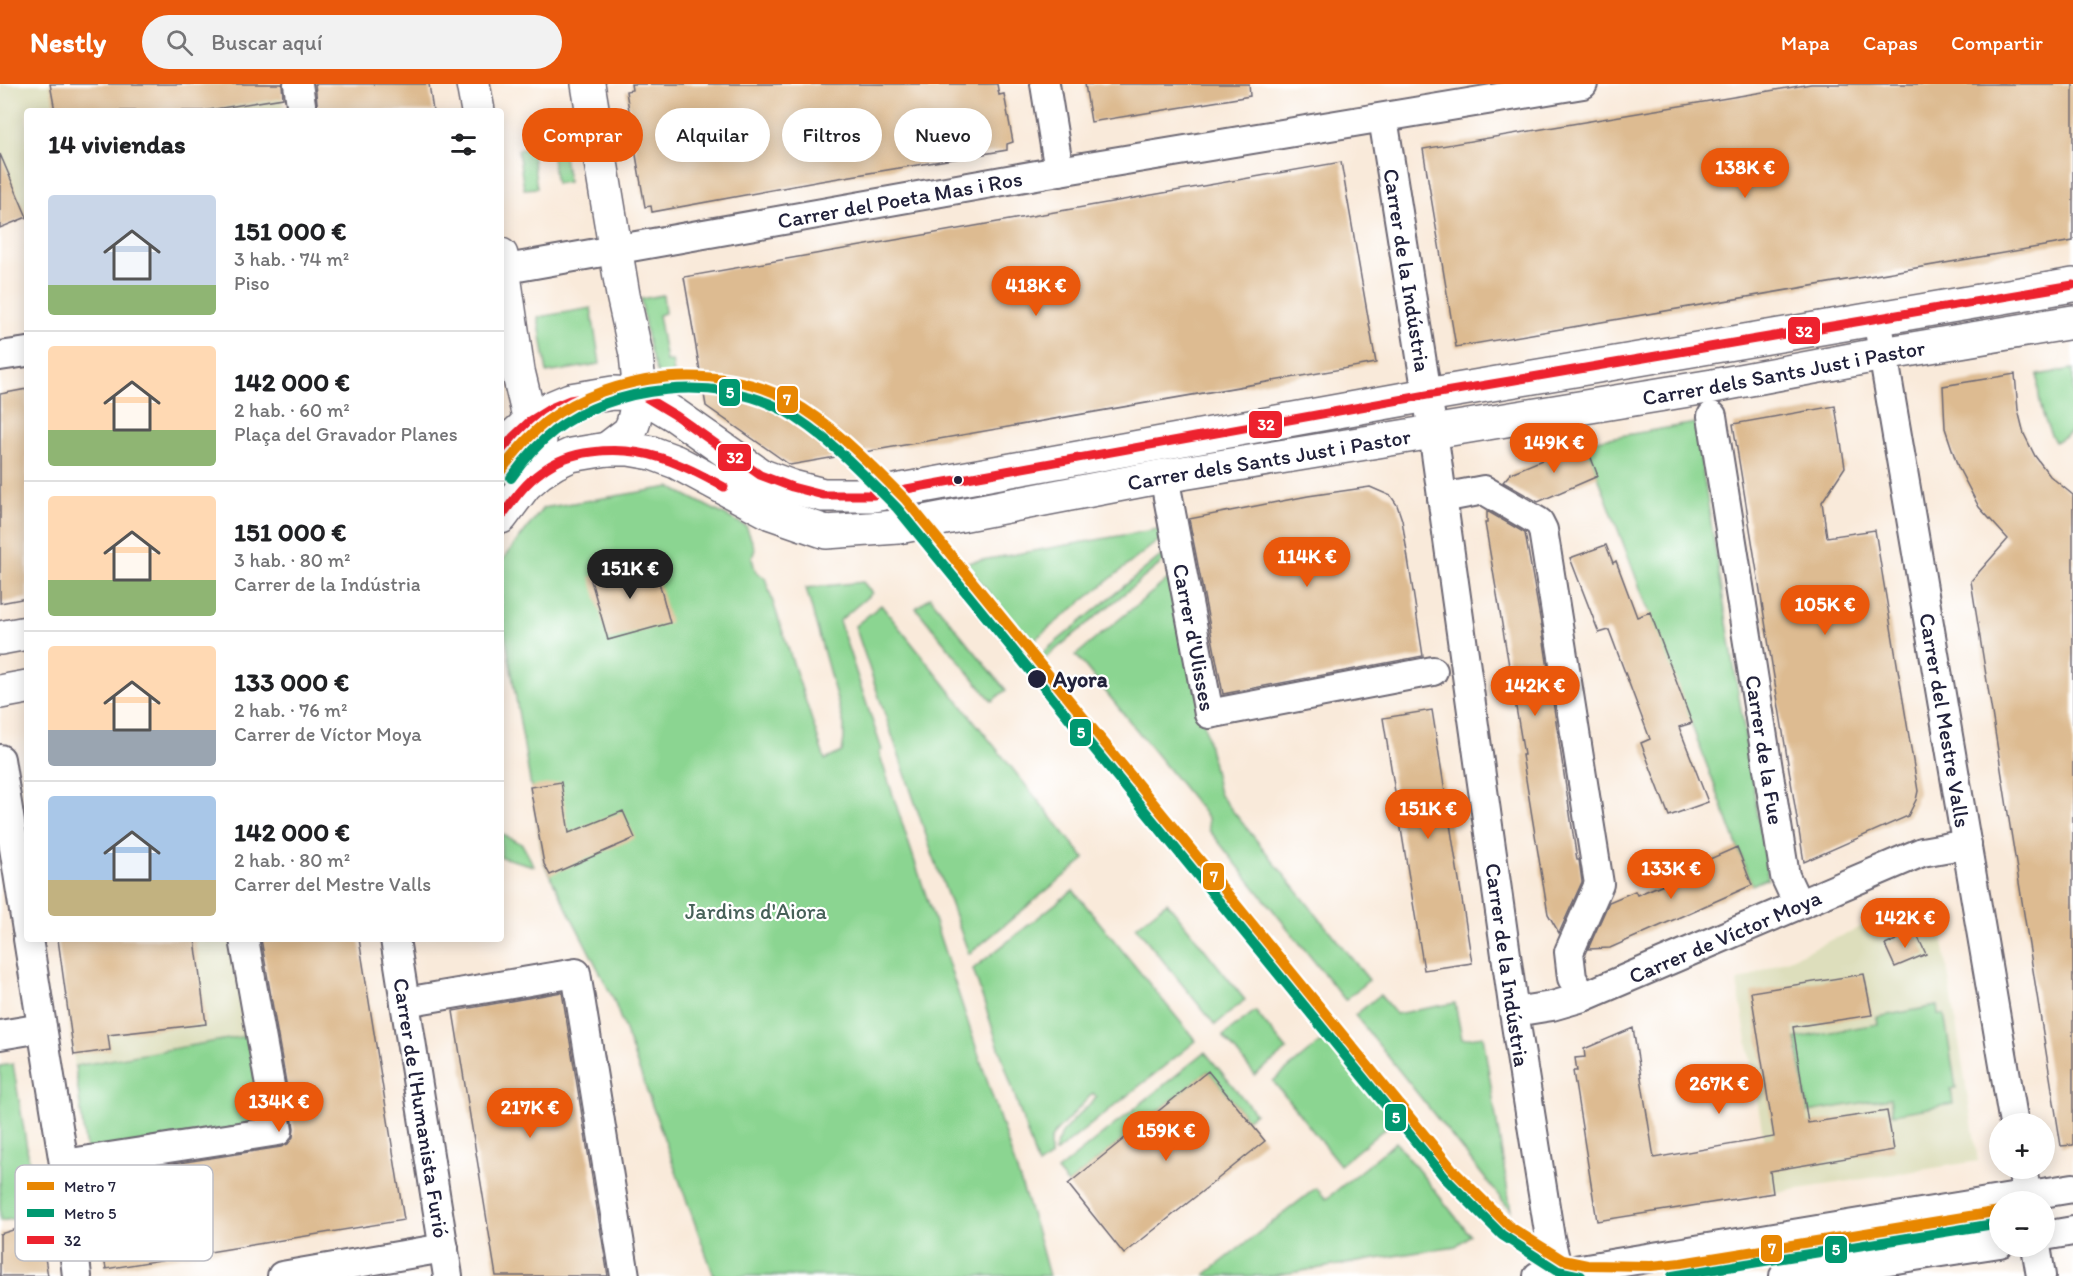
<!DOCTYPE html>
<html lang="es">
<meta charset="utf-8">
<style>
body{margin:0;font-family:Itim,sans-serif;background:#f2f2f2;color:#202124;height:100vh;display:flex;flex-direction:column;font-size:22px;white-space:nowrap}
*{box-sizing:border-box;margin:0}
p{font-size:20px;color:#757577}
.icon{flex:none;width:33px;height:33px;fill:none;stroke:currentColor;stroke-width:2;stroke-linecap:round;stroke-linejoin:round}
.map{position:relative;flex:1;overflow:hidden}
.side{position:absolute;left:24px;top:24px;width:480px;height:834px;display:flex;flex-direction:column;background:#fff;border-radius:6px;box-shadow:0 3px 15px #0003}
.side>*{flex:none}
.hud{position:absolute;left:522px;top:24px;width:570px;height:54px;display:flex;gap:12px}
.buttons{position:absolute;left:1989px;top:1029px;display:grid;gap:12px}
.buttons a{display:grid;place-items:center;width:66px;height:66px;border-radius:50%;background:#fff;box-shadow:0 3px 15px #0003;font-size:30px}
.price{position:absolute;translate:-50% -51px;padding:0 14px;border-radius:21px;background:#ea580c;color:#fff;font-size:20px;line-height:39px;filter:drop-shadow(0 2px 3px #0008)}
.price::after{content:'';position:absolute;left:50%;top:36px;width:18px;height:14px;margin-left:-9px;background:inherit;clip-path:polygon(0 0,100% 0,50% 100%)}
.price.current{background:#222;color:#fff}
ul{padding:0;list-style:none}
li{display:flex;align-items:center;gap:18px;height:150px;padding:0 24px}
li+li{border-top:2px solid #e0e0e0}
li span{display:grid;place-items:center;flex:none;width:168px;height:120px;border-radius:6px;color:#555}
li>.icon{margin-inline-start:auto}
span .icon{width:72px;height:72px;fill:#fffc;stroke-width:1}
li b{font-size:26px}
h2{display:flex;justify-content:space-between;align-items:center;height:72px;padding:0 24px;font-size:26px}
.tag{padding:0 21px;border-radius:27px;background:#fff;box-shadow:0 3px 15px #0003;font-size:21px;line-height:54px}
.tag.current{background:#ea580c;color:#fff}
header{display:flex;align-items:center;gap:36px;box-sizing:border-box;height:84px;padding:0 30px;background:#ea580c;color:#fff}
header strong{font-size:28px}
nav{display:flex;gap:33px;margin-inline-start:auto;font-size:21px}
.search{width:420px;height:54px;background:#f2f2f2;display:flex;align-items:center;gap:15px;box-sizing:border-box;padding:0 21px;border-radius:33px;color:#757577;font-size:22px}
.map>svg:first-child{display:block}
.built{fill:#dddebc}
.green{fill:#8bd591;stroke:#567c66;stroke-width:1.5}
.building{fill:#ddbb91}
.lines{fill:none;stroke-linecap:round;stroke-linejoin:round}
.street-casing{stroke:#6d6873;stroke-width:32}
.secondary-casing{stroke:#6d6873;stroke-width:36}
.street{stroke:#fff;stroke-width:28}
.secondary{stroke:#fff;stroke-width:33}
.bus-1-casing{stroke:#fff;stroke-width:14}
.bus-1{stroke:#ed222e;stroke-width:9}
.metro-1-casing{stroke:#fff;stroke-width:15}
.metro-2-casing{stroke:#fff;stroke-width:15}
.metro-1{stroke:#e88703;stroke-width:10}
.metro-2{stroke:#009870;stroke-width:10}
.bus-dot{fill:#22223b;stroke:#fff;stroke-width:2}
.labels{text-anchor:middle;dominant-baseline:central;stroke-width:4.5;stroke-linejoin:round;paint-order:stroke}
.street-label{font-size:22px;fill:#22223b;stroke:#fff}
.stop-label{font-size:22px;font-weight:bold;fill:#22223b;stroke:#fff;text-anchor:start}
.park-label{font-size:22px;fill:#476159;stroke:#fff}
.key{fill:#fff;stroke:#bdbdc4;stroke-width:1.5}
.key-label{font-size:16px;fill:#22223b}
.line-badge{stroke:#fff;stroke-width:2}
.badge-label{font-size:16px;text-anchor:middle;font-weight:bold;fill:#fff}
</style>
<header>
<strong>Nestly</strong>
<div class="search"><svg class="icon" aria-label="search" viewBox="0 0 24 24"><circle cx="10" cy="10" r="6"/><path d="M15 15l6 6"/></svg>Buscar aquí</div>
<nav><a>Mapa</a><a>Capas</a><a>Compartir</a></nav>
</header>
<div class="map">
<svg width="2073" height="1192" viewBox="0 0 2073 1192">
<rect width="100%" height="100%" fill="#fff"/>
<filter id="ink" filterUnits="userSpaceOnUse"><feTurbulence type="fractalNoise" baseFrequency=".0167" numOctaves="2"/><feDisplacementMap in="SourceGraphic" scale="12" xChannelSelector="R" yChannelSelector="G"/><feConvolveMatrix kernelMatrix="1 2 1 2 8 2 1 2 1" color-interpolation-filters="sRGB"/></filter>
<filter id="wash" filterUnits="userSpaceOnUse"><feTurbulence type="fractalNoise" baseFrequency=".008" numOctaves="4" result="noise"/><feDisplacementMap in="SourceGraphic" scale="24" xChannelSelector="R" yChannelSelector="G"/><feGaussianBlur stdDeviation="1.35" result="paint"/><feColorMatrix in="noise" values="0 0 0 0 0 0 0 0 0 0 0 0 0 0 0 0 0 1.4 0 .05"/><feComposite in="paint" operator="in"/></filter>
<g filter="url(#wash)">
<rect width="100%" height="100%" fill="#f9eada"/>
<path class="built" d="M0,0H280L284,27H27V134L0,69Z
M1923,819L1935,822L1939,832L1978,1077L1773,1109L1737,898L1910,821Z
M58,855H234L267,1039L86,1067Z"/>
<path class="green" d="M562,59L568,98L556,100L550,61Z
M531,64L537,104L524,105L518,66Z
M663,211L665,229L658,231L666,277H672L675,297L663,299C648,274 646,244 641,215Z
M591,224L600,280L547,289L538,233Z
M2073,285V347L2055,358C2043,337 2037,315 2038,291Z
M1695,339L1768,794L1752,801L1585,358Z
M519,368L524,369L527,374L526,378L501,409V394Z
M670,403L746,442L755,465L752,474L754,482L756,488L765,494L825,676L842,668L844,655V641L806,504L863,498L872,509L839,537L882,666L879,668L883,681L1037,1148L1049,1192H714L613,914L544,780L501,526V478L543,424Z
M1158,445L1164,452L1030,559L965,479Z
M1167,467L1169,473L1044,575L1040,571Z
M1173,491L1219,710L1369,896L1345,916L1209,746L1208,734L1076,571Z
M930,513L1006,606L992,617L916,524Z
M881,521L1085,775L969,870L932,769L855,542Z
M501,750L522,760L534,782L501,773Z
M1073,806L1196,957L1055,1069C1054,1050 1084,1026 1097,1013L1093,1009L1053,1051L1050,1058V1073L1038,1082L973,885Z
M1167,818L1245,916L1215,941L1136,843Z
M1380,911L1396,930L1455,919L1462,955L1483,952L1511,1127L1355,931Z
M1937,922L1938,930H1944L1956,1004L1951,1005L1953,1020L1893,1030L1890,1014L1808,1028L1796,954L1878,940L1877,933Z
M1255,927L1287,966L1255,991L1223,952Z
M1332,949L1400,1032L1340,1081L1273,997Z
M251,951L267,1039L86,1067L75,982Z
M1205,968L1255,1029L1247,1035L1208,987L1068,1100L1057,1087Z
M13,980L38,1131L0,1137V982Z
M1396,1058L1470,1151L1456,1162L1271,1192H1206V1190L1316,1104L1326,1115Z"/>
<g id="blocks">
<path class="building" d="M50,0H282L283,14L203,27H55Z
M315,0H429L433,27H318Z
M631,0H997L999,11L1004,10L1013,58L1007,60V66L821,97L652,128L651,122L645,123L636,71L626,7L632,6Z
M1085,0H1249L1250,12L1091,38Z
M1811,0H2073V157L1456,263L1423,65Z
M0,70L27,133L0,144Z
M1341,78L1376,279L790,381L706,322L684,193Z
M2015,290L2018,326L2024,350L2035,372L2050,392L2073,411V1061L2061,1062L1971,497L2008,455L1979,423L1958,383L1945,344L1943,302Z
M27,305V514L0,519V310Z
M1835,322L1845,383L1822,418L1827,453L1875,446L1918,707L1916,716L1908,732L1804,778L1733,340Z
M1585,358L1598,392L1538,418L1503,398L1511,389Z
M1370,403L1391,412L1397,421L1402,436L1423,572L1223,610L1189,435L1308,412Z
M1487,427L1525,449L1542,545L1577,776H1579L1582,798L1559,849L1548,830L1522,671H1524L1485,439H1487Z
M1606,461L1613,479L1616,477L1637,533L1650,528L1692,639L1679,643L1708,718L1669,732L1641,659L1650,655L1609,546L1599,549L1570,474Z
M653,476L670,539L608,556L590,493Z
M1432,626L1472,879L1424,886L1383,634Z
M561,698L569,749L623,727L635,754L550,791L544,780L530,703Z
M1737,763L1752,801L1610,864L1588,865L1609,818L1635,807L1637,811L1666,799L1696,785L1694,782Z
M1915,847L1926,870L1895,883L1885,861Z
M58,855H195L206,940L108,951L110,966L74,971Z
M261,855H359L404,1136L106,1185L90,1093L281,1063L288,1060L293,1053L294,1044Z
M1864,890L1872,931L1793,943L1808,1039L1887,1027L1894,1066L1770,1087L1773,1109L1597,1137L1573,987H1577L1575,974L1585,973L1584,965L1633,944L1654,1074L1774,1053L1751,908Z
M562,908L608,1192H496L453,927Z
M1208,987L1265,1057L1124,1170L1068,1100Z
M39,1138L48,1192H0V1150Z"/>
</g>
</g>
<g filter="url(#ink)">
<use href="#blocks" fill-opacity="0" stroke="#6d6873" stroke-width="1.5"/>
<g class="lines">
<defs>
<g id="street">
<path d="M298,0L302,27"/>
<path d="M1045,0L1059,87"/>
<path id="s1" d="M1383,34L1433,348L1514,928L1550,1154L1559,1192"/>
<path id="s2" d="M501,186L1059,87L1583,0"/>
<path id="s3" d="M1877,234L2014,1040"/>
<path d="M0,272L27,268"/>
<path id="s4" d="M1712,332L1785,792L1798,820"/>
<path id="s5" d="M1164,392L1209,630L1433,587"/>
<path d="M1442,414L1484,406L1539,438L1543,446L1599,800L1569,868L1572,894L1583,913"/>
<path d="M0,675L27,846"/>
<path d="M28,855L64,1080L77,1192"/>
<path id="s6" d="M395,855L448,1192"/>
<path d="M405,918L576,889L625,1192"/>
<path id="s7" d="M1514,928L1552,922L1583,913L1922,768L1967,760"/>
<path d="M0,951L42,944"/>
<path d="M64,1080L278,1047L244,855"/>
<path d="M2022,1084L2028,1118"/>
<path d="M2044,1152L2073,1147"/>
<path d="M2036,1162L2041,1192"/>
<path d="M282,1192L444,1164"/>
<path d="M1538,1192L2073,1104"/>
<path d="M1784,1192L2000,1159"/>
</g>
<g id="secondary">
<path d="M473,0L478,27"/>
<path d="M588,0L623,211L636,270L640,310L633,340L629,348L607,365"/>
<path d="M501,171L518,287L530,337L540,356"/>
<path d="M501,369L513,353L530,337L551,324L570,316L613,309L640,310L675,331L760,391L792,403L823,411H873L1427,311L2073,201"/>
<path id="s8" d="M501,433L525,401L540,388L554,379L571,371L607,365H629L652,369L676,378L771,429L826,448L898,443L1164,392L1713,302L1883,270L2073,238"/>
<path d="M0,554L27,549"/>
<path d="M0,608L27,603"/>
</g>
</defs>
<use href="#street" class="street-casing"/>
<use href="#secondary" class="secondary-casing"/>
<use href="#street" class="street"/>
<use href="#secondary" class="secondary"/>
<defs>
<path id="bus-1" d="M501,369L513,353L530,337L551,324L570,316L613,309L640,310L675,331L760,391L792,403L823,411H873L1427,311L2073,201
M501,433C513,417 524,400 541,388C556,376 574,370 592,368C645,361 679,379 724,403"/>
</defs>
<use href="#bus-1" class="bus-1-casing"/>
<use href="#bus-1" class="bus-1"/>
<defs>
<path id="metro-1" d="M501,387C514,369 529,351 547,337C612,288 718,277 789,316C834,341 870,380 906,416L1454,1087L1509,1142L1563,1176L1587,1181L1651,1182L1681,1179L2000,1127"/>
<path id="metro-2" d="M511,394C523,377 537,360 554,347C614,301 716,290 783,326C827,351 862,389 897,424L1446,1095L1502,1151L1558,1187L1581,1192
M1672,1192L2000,1139"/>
</defs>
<use href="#metro-1" class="metro-1-casing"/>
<use href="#metro-2" class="metro-2-casing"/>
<use href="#metro-1" class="metro-1"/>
<use href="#metro-2" class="metro-2"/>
</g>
</g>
<g class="bus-dot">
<circle cx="958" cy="396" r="5"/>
<circle cx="1037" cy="595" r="10"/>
</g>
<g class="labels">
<g class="street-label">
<text stroke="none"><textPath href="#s2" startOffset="405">Carrer del Poeta Mas i Ros</textPath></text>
<text stroke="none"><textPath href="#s1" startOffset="154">Carrer de la Indústria</textPath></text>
<text stroke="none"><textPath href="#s8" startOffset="1340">Carrer dels Sants Just i Pastor</textPath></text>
<text stroke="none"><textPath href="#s8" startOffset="818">Carrer dels Sants Just i Pastor</textPath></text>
<text stroke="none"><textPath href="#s5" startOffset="164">Carrer d'Ulisses</textPath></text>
<text stroke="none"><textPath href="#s3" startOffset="408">Carrer del Mestre Valls</textPath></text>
<text stroke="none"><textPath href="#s4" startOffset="338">Carrer de la Fue</textPath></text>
<text stroke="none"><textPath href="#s7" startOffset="225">Carrer de Víctor Moya</textPath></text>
<text stroke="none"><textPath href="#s1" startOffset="856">Carrer de la Indústria</textPath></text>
<text stroke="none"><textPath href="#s6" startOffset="171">Carrer de l'Humanista Furió</textPath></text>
</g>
<g class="stop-label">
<text x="1053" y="595">Ayora</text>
</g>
<g class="park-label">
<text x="756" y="827">Jardins d'Aiora</text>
</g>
</g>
<rect x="15" y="1081" width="198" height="96" rx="9" class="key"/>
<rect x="27" y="1098" width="27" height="8" fill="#e88703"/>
<rect x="27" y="1125" width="27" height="8" fill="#009870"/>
<rect x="27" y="1152" width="27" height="8" fill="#ed222e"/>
<g class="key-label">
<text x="64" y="1108">Metro 7</text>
<text x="64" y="1135">Metro 5</text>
<text x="64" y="1162">32</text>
</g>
<g class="line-badge">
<rect x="1787" y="232" width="34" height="29" rx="6" fill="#ed222e"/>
<rect x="718" y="294" width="23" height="29" rx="6" fill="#009870"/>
<rect x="776" y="301" width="23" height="29" rx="6" fill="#e88703"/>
<rect x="1248" y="326" width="35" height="29" rx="6" fill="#ed222e"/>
<rect x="717" y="359" width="35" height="29" rx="6" fill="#ed222e"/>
<rect x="1069" y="634" width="23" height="29" rx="6" fill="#009870"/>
<rect x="1202" y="778" width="23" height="29" rx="6" fill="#e88703"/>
<rect x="1384" y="1019" width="23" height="29" rx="6" fill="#009870"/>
<rect x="1760" y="1150" width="23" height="29" rx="6" fill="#e88703"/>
<rect x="1824" y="1151" width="24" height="29" rx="6" fill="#009870"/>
</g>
<g class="badge-label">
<text x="1804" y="253">32</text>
<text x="730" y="314">5</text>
<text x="787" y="321">7</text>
<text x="1266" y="346">32</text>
<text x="735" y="379">32</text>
<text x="1081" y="654">5</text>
<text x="1214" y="798">7</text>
<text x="1396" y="1039">5</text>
<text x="1772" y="1170">7</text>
<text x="1836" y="1171">5</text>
</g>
</svg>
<div class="buttons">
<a>+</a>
<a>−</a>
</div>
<b class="price" style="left:1745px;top:115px">138K €</b>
<b class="price" style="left:1036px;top:233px">418K €</b>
<b class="price" style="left:1554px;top:390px">149K €</b>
<b class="price" style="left:1307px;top:504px">114K €</b>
<b class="price current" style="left:630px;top:516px">151K €</b>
<b class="price" style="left:1825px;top:552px">105K €</b>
<b class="price" style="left:1535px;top:633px">142K €</b>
<b class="price" style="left:1428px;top:756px">151K €</b>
<b class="price" style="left:1671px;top:816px">133K €</b>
<b class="price" style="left:1905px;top:865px">142K €</b>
<b class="price" style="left:1719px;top:1031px">267K €</b>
<b class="price" style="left:279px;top:1049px">134K €</b>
<b class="price" style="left:530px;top:1055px">217K €</b>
<b class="price" style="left:1166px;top:1078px">159K €</b>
<div class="hud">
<a class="tag current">Comprar</a>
<a class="tag">Alquilar</a>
<a class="tag">Filtros</a>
<a class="tag">Nuevo</a>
</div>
<section class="side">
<h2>14 viviendas<svg class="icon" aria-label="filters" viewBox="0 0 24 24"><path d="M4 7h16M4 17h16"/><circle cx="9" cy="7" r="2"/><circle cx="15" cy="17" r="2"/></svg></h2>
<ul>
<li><span style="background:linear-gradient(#c9d6e8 75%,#8fb573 0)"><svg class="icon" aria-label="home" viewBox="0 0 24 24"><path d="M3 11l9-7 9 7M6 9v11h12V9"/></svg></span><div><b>151 000 €</b><p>3 hab. · 74 m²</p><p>Piso</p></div></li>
<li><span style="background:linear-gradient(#ffd9b3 70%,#8fb573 0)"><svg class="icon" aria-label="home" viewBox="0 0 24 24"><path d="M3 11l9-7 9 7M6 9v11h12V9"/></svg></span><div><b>142 000 €</b><p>2 hab. · 60 m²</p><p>Plaça del Gravador Planes</p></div></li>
<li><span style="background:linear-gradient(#ffd9b3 70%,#8fb573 0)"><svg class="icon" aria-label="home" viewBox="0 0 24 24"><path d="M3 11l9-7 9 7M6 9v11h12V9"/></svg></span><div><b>151 000 €</b><p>3 hab. · 80 m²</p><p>Carrer de la Indústria</p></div></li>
<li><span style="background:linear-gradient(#ffd9b3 70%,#9aa5b1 0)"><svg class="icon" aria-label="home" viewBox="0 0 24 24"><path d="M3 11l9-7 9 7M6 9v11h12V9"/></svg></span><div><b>133 000 €</b><p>2 hab. · 76 m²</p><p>Carrer de Víctor Moya</p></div></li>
<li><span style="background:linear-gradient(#a9c7e8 70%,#c2b280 0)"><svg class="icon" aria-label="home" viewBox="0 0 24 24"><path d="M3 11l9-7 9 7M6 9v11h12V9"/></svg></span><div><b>142 000 €</b><p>2 hab. · 80 m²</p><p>Carrer del Mestre Valls</p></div></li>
</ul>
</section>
</div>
